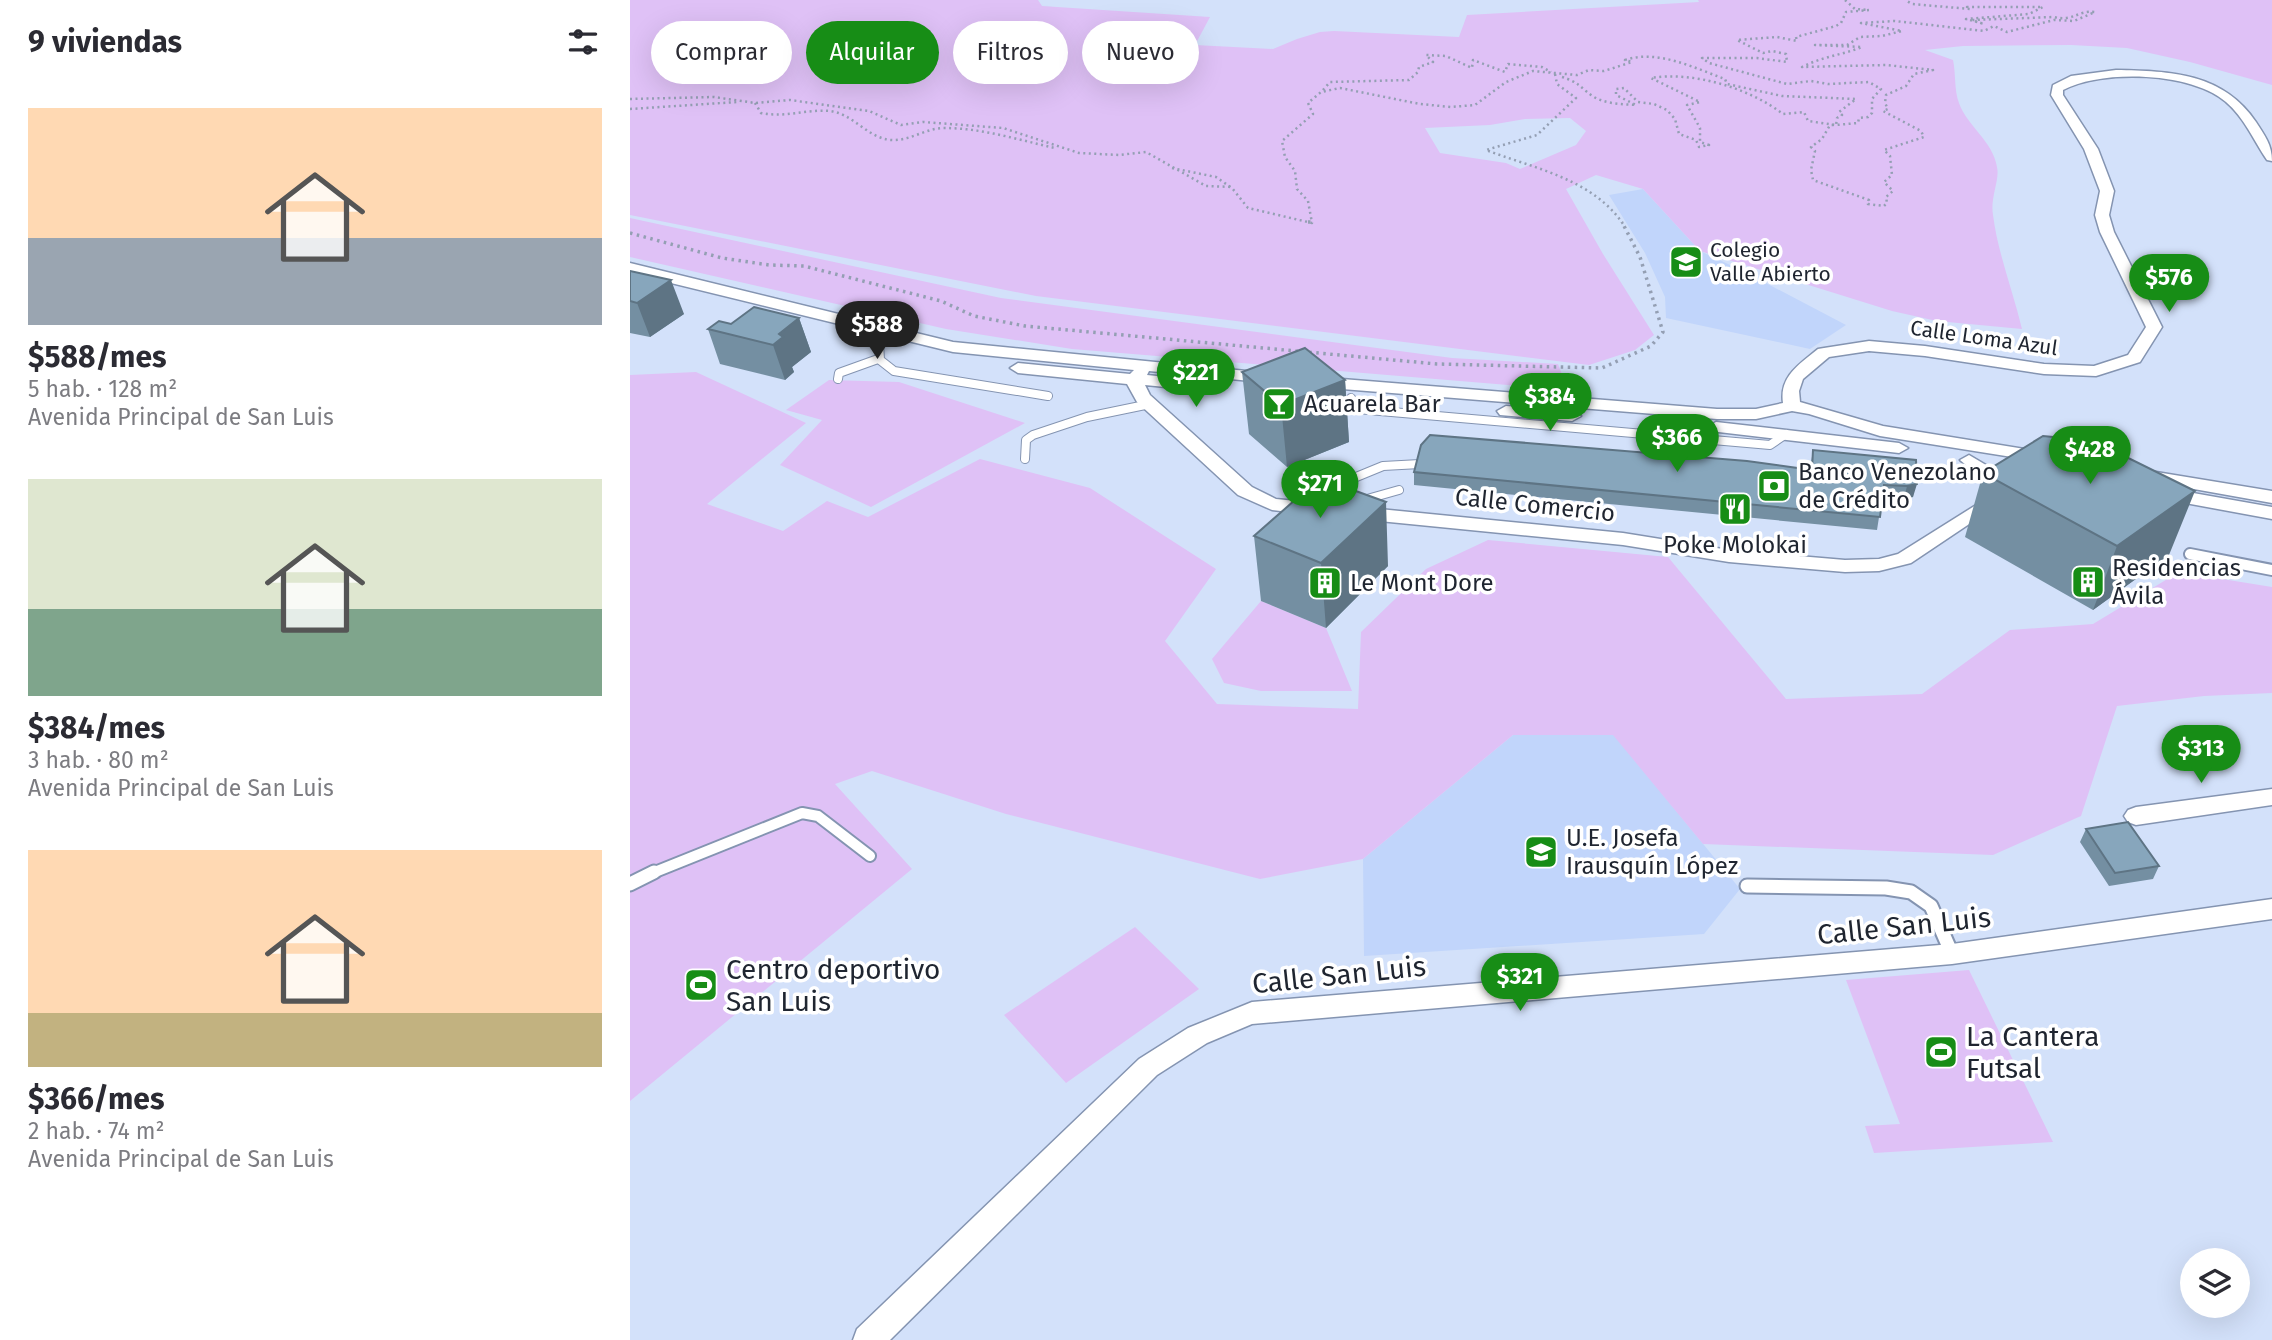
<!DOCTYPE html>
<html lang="es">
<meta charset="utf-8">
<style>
body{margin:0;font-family:"Fira Sans",sans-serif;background:#f2f2f3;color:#2b2b33;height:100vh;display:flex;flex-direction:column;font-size:26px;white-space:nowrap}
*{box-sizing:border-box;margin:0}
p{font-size:23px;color:#7c7c81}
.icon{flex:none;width:38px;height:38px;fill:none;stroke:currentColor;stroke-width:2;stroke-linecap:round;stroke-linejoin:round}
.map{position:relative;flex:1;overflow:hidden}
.sheet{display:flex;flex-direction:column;background:#fff;width:630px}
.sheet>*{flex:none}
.banner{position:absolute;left:21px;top:21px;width:665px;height:63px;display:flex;gap:14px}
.controls{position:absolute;left:1550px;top:1248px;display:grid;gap:14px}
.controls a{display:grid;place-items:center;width:70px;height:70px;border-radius:50%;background:#fff;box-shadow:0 7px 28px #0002;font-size:35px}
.price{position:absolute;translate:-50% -60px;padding:0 16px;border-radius:24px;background:#178d16;color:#fff;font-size:23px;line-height:46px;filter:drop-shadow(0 2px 4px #0008)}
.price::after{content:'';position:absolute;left:50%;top:42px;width:21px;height:16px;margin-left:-10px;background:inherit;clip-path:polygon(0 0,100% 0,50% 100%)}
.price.selected{background:#222;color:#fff}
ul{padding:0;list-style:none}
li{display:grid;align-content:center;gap:14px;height:371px;padding:0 28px}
li span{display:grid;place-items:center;height:217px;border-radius:0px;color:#555}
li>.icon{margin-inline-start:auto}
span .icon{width:126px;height:126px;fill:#fffc;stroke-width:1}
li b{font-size:30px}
h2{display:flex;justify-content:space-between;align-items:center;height:84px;padding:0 28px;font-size:30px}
.tag{padding:0 24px;border-radius:32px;background:#fff;box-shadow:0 7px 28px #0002;font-size:24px;line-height:63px}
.tag.selected{background:#178d16;color:#fff}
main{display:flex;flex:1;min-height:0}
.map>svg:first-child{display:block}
.built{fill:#c1d5fb}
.green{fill:#dfc1f6;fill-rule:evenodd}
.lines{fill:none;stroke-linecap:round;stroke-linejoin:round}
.lane-far2-casing{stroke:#8494b1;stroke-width:10}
.lane-far1-casing{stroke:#8494b1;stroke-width:14}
.lane-casing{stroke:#8494b1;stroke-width:17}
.street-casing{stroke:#8494b1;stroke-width:3}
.path-far1{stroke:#949fb3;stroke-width:2.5;stroke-dasharray:2 3.5;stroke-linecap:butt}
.path{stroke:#949fb3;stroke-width:3.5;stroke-dasharray:2.5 4.5;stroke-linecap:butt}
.lane-far2{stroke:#fff;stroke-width:8}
.lane-far1{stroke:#fff;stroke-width:10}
.lane{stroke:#fff;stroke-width:13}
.street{fill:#fff;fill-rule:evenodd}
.wall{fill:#748fa2}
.shaded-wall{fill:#5e7484}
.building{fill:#87a6bc;stroke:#5e7484;stroke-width:2}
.labels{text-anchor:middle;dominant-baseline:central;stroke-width:7;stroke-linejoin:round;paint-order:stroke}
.far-poi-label{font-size:21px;fill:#1f2530;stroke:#fff;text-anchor:start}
.far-street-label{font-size:21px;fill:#1f2530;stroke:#fff}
.poi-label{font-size:24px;fill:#1f2530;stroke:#fff;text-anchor:start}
.street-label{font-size:24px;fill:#1f2530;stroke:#fff}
.near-street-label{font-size:28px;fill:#1f2530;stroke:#fff}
.near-poi-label{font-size:28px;fill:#1f2530;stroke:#fff;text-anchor:start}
</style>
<main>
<section class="sheet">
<h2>9 viviendas<svg class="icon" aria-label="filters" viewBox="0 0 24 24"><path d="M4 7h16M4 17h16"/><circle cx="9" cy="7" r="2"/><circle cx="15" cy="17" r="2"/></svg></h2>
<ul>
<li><span style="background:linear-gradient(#ffd9b3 60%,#9aa5b1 0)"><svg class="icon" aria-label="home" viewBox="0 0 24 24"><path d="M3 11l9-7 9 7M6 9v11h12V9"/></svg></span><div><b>$588/mes</b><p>5 hab. · 128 m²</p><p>Avenida Principal de San Luis</p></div></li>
<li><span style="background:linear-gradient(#dfe7d0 60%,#7fa58c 0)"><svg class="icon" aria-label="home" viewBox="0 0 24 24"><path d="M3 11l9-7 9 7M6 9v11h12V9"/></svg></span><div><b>$384/mes</b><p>3 hab. · 80 m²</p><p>Avenida Principal de San Luis</p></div></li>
<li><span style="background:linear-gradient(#ffd9b3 75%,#c2b280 0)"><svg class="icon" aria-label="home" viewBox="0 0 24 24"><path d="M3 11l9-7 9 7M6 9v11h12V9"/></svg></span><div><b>$366/mes</b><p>2 hab. · 74 m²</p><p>Avenida Principal de San Luis</p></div></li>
</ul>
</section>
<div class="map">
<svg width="1642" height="1340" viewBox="0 0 1642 1340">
<rect width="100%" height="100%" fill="#d3e1fa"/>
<path class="built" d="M1013,189L1070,251L1113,271L1216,325L1180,349L1036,318L1035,297L1015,253L979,195Z
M883,735H984L1110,889L1074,934L734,956L733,859Z"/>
<path class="green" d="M0,0H408L412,6L580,17L565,45L643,49L667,39L690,32L704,31L829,37L837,15L1069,2L1068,0H1642V85L1560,62L1497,48L1441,45L1333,46L1295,50L1323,60C1326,74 1324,90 1329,103C1337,126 1363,141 1367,167C1370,180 1360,197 1363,215C1368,254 1383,291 1392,329L1307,321L1262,311L1070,251L1013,189L966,175L936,189L973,254L1024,335L1005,350L959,365L406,296L0,215ZM940,118L956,131L946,145L890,169L876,163L810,153L795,128L860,125L895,119Z
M0,218L371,298L822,358L928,364L938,390L442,349L316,329L0,257Z
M66,372L176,423L77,504L153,531L197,501L238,517L350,459L460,488L586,569L535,641L587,704L728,709L731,632L796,569L858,540L1038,557L1156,699L1292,694L1380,630L1463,624L1549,572L1642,587V693L1574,696L1487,706L1451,816L1363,855L1073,844L983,735H883L733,859L630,879L376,814L242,771L205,784L282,869L0,1101V375Z
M199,380L269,382L395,423L241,507L150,465L192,420L156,410Z
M631,601L696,628L722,691H631L594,683L582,659Z
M505,927L569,989L436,1083L374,1015Z
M1339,970L1423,1142L1244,1153L1235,1126L1270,1124L1216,980Z"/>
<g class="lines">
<defs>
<path id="lane-far2" d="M249,343L250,360L264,371L418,396
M208,379L209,373L248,359
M721,398L727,409L1140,445L1156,434
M395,459L396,440L403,435L457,417L520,404
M697,489L753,466L790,464
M730,501L769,490"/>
<path id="lane-far1" d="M1560,554L1642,570
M20,874L172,813L188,816L240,856"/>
<path id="lane" d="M0,884L24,872
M1117,886L1256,888L1281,892L1301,906L1322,954"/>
<path id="street" d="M1486,70C1541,71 1593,73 1626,122C1635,136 1642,145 1642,161L1637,160C1624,141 1614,117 1596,102C1562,72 1472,69 1433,90V95L1468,149L1484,191L1479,215L1484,232L1532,327L1510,362L1466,376L1414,374L1295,356L1239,351L1199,357L1173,379L1169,391L1170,402L1253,426L1413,452L1419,453L1422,457L1419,461L1413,462L1250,436L1179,414L1162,411L1126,419H1087L687,387L679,382L687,377L1087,409H1126L1153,403C1149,376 1170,364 1188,349L1194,348L1239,341L1295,346L1414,364L1464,366L1498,355L1516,327L1470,232L1465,215L1470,191L1454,149L1421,95L1423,85L1441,76Z
M0,263L323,342L647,374L649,378L647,382L641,383L519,371L517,375L576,381L584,386L576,391L515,385L520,395L622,487L646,499L686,503L695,509L686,515L642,510L608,495L507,402L497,384L388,373L380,368L388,363L500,374L504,370L323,352L0,273Z
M876,406L942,411L951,416L942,421L870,415L867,411Z
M1086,422L1269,443L1278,448L1269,453L1080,431L1077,427Z
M1339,455L1361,468L1380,494L1378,498L1281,563L1249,571L1215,572L1099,562L993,545L729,519L720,513L729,507L993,533L1099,550L1215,560L1249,559L1268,554L1362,495L1349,476L1330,460Z
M1514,470L1642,491V503L1508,479L1505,475Z
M1535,488L1642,507V519L1528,498L1526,494L1528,490Z
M1642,789V805L1506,825L1498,822L1494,816L1498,810L1506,807Z
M1642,899V919L1322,964L622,1024L577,1043L527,1075L260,1340H223L227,1329L509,1059L558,1028L622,1002L1322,944Z"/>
</defs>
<use href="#lane-far2" class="lane-far2-casing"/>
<use href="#lane-far1" class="lane-far1-casing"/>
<use href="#lane" class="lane-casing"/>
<use href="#street" class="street-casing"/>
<path class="path-far1" d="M925,74L927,84L946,98L907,135L856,150C903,168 963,179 993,224
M932,77C948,82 949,86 961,95C973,104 991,104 1006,105L986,95V89L994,88L1008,102L1024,104L1037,110L1045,119L1049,134L1066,140L1069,147L1079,145L1070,142V128L1057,105L1070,102L1021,78C1063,71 1119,88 1153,114L1174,112L1178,121L1206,125L1228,123L1229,118L1238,117L1242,113V99L1251,89L1239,82L1198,84L1181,81L1157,84L1079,63L1072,58H1127L1157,62L1156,54L1142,51L1133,53L1107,40L1147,37L1167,41L1166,37L1206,26L1211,23L1216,12L1239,10L1225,9L1215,0
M693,90L700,82L779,80L788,72L789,67L803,62L796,55L816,56L842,68L843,60L875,72L878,64L912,67L921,72
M0,99L84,97L125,103L160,100L239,111L271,125L293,122L373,128L449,153L489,155L516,152L576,186L603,187
M125,103L131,113C155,118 176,109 200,111C224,114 238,139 262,140C280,141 296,128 314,128C352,128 389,140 425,148
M0,109L107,102
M542,168L586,177L602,188L618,208L682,223L678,201L667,189L665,171L655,157L652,141L683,114L678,103L691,92L710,88L790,104L821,107L845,105L876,82L903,71L947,75L959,70L974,71L1002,62L995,60C1028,49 1064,68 1095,79L1097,84L1152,96L1226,99L1209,112L1212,115L1207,118L1206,125H1200L1192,139L1181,147L1185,151L1181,170L1183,180L1239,200L1238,204L1254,206L1257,203L1256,197L1263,191L1254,182L1262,175L1260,156L1254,150L1294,137L1291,131L1253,111L1258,109L1255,103L1256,95L1276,86L1284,74L1303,70L1256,65L1172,67C1191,57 1212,55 1232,47L1185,45H1217L1230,37L1252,36L1272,31L1231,23L1265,21L1354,31L1364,26L1377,32L1424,20L1444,21L1465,12C1447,10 1444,22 1424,17L1342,20L1354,24L1336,19L1399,14L1413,7H1337L1340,9L1282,4L1275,0"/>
<path class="path" d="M678,222H682
M0,233L92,258L139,265L174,266L311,301L344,316L395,326L807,364L972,368L1021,346L1033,332L1010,257L992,222"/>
<use href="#lane-far2" class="lane-far2"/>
<use href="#lane-far1" class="lane-far1"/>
<use href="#lane" class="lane"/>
<use href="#street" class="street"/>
</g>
<path class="wall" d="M0,271L54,314L20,337L0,333Z
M169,318L181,352L162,367L164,372L155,380L90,364L78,329L101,324Z
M612,372L715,380L719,442L657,467L619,434Z
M1183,450L1286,460L1283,497L1274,499L1252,498L1247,530L784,485V472L1180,470Z
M1353,473L1539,555L1463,610L1335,537Z
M624,536L758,566L696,628L631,601Z
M1456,829L1529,866L1523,879L1479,886L1450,842Z"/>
<path class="shaded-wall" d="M41,280L54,314L20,337L7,303Z
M169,318L181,352L162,367L164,372L155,380L143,345L149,334Z
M715,380L719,442L657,467L651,405Z
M1287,484L1283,497L1274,499L1277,486Z
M1565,491L1539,555L1463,610L1487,546Z
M756,502L758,566L696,628L691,563Z"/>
<path class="building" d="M0,271L41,280L7,303L0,301Z
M124,307L169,318L149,334L153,337L143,345L78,329L89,321L101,324Z
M675,348L715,380L651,405L612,372Z
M800,435L1117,461L1182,470L1183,450L1286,460L1287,484L1277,486L1254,485L1250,517L784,472L791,445Z
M1413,436L1464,441L1565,491L1487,546L1353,473Z
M690,478L756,502L691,563L624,536Z
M1498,822L1529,866L1485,873L1456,829Z"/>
<defs>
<symbol id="school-square" viewBox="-11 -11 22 22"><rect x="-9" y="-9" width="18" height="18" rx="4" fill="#178d16" stroke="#fff"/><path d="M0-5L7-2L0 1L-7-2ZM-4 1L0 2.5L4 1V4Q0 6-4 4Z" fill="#fff"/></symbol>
<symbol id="bar-square" viewBox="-11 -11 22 22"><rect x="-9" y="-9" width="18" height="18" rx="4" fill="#178d16" stroke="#fff"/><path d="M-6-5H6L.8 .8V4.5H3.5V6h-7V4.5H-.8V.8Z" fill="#fff"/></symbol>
<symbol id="bank-square" viewBox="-11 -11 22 22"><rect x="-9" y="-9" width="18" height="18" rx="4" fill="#178d16" stroke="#fff"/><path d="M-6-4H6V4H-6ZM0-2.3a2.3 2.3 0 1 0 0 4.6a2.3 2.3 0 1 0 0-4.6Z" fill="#fff"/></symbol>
<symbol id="restaurant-square" viewBox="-11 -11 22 22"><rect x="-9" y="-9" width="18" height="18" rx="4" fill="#178d16" stroke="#fff"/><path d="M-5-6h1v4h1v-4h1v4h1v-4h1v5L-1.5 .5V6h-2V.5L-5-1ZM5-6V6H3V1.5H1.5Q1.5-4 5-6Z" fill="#fff"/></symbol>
<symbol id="building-square" viewBox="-11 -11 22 22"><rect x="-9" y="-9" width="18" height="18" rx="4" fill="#178d16" stroke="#fff"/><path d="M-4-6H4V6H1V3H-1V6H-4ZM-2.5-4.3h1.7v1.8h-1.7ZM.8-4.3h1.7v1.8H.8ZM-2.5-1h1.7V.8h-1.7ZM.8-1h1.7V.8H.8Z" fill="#fff"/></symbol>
<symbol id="stadium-square" viewBox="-11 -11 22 22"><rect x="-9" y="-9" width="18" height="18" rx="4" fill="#178d16" stroke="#fff"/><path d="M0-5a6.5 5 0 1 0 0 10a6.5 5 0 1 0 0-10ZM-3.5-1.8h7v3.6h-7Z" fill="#fff"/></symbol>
</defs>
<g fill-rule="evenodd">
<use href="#school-square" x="1037" y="243" width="38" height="38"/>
<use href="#bar-square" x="630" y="385" width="38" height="38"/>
<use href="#bank-square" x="1125" y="467" width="38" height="38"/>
<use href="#restaurant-square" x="1086" y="490" width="38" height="38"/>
<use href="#building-square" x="1439" y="563" width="38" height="38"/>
<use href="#building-square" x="676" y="564" width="38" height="38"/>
<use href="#school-square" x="892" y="833" width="38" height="38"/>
<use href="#stadium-square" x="52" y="966" width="38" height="38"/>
<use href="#stadium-square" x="1292" y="1033" width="38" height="38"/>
</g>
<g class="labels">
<g class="far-poi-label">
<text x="1080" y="250">Colegio<tspan x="1080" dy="24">Valle Abierto</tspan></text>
</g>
<g class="far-street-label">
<text transform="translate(1354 338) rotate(8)">Calle Loma Azul</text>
</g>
<g class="poi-label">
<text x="674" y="404">Acuarela Bar</text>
<text x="1168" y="472">Banco Venezolano<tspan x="1168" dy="28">de Crédito</tspan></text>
<text x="1105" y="545" text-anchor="middle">Poke Molokai</text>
<text x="1482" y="568">Residencias<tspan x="1482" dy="28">Ávila</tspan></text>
<text x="720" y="583">Le Mont Dore</text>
<text x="936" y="838">U.E. Josefa<tspan x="936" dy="28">Irausquín López</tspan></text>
</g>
<g class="street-label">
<text transform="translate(905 505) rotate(6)">Calle Comercio</text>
</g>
<g class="near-street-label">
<text transform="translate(1274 926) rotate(-6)">Calle San Luis</text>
<text transform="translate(709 975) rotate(-6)">Calle San Luis</text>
</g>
<g class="near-poi-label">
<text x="96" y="969">Centro deportivo<tspan x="96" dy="32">San Luis</tspan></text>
<text x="1336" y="1036">La Cantera<tspan x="1336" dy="32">Futsal</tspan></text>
</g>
</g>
</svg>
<div class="controls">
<a><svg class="icon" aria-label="layers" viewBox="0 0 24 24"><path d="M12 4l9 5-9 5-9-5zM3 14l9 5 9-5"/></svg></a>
</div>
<b class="price" style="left:1539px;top:314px">$576</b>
<b class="price selected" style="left:247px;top:361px">$588</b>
<b class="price" style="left:566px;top:409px">$221</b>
<b class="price" style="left:920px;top:433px">$384</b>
<b class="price" style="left:1047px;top:474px">$366</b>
<b class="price" style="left:1460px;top:486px">$428</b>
<b class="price" style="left:690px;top:520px">$271</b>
<b class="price" style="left:1571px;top:785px">$313</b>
<b class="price" style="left:890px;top:1013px">$321</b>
<div class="banner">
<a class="tag">Comprar</a>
<a class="tag selected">Alquilar</a>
<a class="tag">Filtros</a>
<a class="tag">Nuevo</a>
</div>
</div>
</main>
